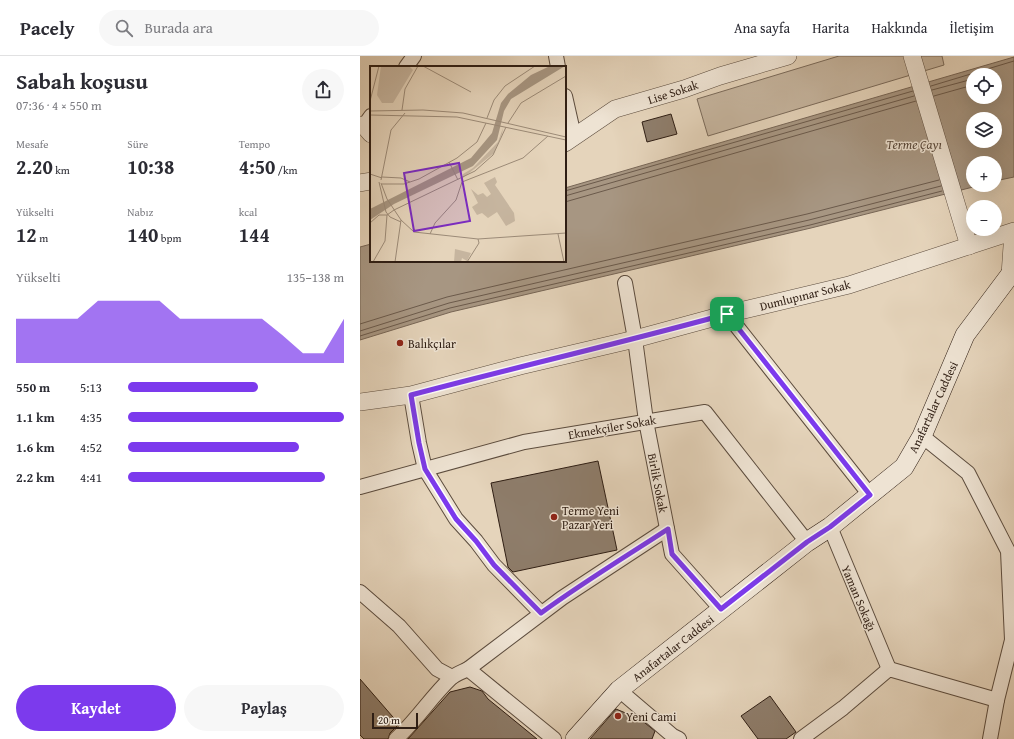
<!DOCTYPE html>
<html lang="tr">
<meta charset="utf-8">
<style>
body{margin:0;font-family:"Gentium Book Plus",serif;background:#f7f7f7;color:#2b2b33;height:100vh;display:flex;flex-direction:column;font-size:15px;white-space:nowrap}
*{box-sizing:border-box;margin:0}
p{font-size:13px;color:#7c7c81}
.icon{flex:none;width:22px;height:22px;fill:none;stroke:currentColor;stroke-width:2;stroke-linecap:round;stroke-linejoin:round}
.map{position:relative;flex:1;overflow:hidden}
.drawer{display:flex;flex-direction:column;background:#fff;width:360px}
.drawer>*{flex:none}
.buttons{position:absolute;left:606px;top:12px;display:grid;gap:8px}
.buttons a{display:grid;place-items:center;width:36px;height:36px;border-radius:50%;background:#fff;box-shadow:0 4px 16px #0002;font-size:20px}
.scale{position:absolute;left:12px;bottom:10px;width:46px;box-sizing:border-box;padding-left:4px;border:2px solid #2f1e14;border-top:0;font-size:11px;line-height:14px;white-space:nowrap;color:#2f1e14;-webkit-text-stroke:3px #eee3d3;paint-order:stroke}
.pin{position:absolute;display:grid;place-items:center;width:34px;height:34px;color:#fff;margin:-17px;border-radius:8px;box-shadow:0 2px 6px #0006}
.round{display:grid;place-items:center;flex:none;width:42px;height:42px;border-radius:21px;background:#f7f7f7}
.summary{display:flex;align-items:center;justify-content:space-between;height:68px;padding:0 16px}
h1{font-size:22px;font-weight:700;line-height:30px}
.stats{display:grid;grid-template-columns:repeat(3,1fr);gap:6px;height:68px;padding:4px 16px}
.stats div{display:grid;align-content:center}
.stats b{font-size:20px;font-weight:700}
.stats small{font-size:11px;font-weight:400}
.stats p{font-size:11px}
.chart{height:112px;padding:8px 16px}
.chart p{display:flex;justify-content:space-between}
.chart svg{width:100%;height:72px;margin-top:4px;fill:#7c3aed;opacity:.7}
.cta{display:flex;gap:8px;margin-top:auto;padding:8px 16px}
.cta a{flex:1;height:46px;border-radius:24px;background:#7c3aed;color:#fff;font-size:16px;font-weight:700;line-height:46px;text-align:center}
.cta a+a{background:#f7f7f7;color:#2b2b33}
ul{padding:0 16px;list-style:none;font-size:13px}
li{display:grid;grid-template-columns:64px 48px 1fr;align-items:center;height:30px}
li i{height:10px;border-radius:5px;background:#7c3aed}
header{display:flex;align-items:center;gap:24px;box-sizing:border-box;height:56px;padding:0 20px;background:#fff;border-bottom:1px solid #e1e1e2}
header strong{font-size:19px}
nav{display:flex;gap:22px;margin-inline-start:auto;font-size:14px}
.search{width:280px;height:36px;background:#f7f7f7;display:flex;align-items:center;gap:10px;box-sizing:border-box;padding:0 14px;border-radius:22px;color:#7c7c81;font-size:15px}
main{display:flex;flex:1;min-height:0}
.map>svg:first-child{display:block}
.green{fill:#c6b59f;stroke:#7a6a5a}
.water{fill:#a79682;stroke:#776656;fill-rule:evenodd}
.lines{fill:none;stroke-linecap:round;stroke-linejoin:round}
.shore{stroke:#6b5a4b;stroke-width:1}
.building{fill:#8e7d6b;stroke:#2f1e14}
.minor-casing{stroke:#5c4c3e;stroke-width:16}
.tertiary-casing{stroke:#5c4c3e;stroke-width:18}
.secondary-casing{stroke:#2f1e14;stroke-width:20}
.minor{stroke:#eee3d3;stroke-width:14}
.tertiary{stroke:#eee3d3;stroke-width:17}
.secondary{stroke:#eee3d3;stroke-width:19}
.route-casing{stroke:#fff;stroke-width:8}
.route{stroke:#7c3aed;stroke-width:5}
.poi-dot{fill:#8f2418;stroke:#eee3d3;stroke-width:1.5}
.labels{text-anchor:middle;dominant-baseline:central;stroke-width:3;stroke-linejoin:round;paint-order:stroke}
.street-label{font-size:12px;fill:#2f1e14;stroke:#eee3d3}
.poi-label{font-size:12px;fill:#2f1e14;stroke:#eee3d3;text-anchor:start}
.water-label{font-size:13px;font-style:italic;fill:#59483a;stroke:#eee3d3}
.inset-road{fill:none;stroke:#9c8b78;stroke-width:1}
.view{fill:#7b2cbf;fill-opacity:0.15;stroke:#7b2cbf;stroke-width:2}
.inset-edge{fill:none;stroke:#2f1e14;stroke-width:2}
</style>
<header>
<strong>Pacely</strong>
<div class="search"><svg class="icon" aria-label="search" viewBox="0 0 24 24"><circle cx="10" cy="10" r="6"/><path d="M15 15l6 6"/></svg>Burada ara</div>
<nav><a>Ana sayfa</a><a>Harita</a><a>Hakkında</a><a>İletişim</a></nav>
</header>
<main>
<section class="drawer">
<div class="summary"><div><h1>Sabah koşusu</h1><p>07:36 · 4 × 550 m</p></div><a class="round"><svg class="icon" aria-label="share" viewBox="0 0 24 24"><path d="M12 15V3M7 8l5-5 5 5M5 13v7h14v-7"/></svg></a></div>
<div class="stats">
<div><p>Mesafe</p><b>2.20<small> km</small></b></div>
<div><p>Süre</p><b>10:38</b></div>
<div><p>Tempo</p><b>4:50<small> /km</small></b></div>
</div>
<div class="stats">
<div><p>Yükselti</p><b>12<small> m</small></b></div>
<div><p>Nabız</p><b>140<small> bpm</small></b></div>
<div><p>kcal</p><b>144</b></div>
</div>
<div class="chart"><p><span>Yükselti</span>135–138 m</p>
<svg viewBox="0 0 160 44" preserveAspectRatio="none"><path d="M0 44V17L10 17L20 17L30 17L40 6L50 6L60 6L70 6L80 17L90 17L100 17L110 17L120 17L130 27L140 38L150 38L160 17V44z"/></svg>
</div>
<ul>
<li><b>550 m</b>5:13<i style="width:60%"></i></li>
<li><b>1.1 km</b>4:35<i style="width:100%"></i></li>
<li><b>1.6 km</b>4:52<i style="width:79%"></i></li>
<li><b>2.2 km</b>4:41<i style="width:91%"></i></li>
</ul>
<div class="cta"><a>Kaydet</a><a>Paylaş</a></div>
</section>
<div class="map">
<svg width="654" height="683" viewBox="0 0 654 683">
<rect width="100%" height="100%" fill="#e5d4bb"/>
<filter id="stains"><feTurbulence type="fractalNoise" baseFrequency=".005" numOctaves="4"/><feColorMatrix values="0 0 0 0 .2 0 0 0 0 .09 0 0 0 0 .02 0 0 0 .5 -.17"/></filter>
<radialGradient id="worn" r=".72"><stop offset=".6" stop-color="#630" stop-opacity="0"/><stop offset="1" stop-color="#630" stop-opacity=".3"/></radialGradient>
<path class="green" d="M 479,0 L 582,0 L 584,9 L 348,80 L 337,43 Z"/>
<path class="water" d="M 654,1 L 654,121 L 635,125 L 635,107 L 613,107 L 613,129 L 621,129 L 451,172 L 91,256 L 0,284 L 0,191 L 11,188 L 11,205 L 205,205 L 205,132 ZM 613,19 L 635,19 L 635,41 L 613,41 ZM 613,63 L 635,63 L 635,85 L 613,85 Z"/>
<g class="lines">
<g class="shore">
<path d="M 571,30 L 654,5"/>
<path d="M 572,34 L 613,23"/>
<path d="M 574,40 L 613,29"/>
<path d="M 205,135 L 553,35"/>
<path d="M 205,140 L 554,40"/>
<path d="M 205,146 L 556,45"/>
<path d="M 0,268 L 87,241 L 447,158 L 579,124"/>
<path d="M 0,275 L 89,247 L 449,164 L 581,130"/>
<path d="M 0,280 L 90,252 L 450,169 L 582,135"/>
</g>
</g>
<g class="building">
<path d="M 311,58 L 317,78 L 287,86 L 282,66 Z"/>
<path d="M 238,405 L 257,494 L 153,516 L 148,511 L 131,427 Z"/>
<path d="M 0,623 L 39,668 L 30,677 L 28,683 L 4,683 L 0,679 Z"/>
<path d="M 110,631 L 122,635 L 128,643 L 177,683 L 48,683 L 90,636 Z"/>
<path d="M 410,640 L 436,676 L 426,683 L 398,683 L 381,660 Z"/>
<path d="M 256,653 L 280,663 L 295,675 L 292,683 L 230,683 Z"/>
</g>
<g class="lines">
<g class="minor-casing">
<g id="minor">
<path d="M 196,0 L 198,11"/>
<path d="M 46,11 L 54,0"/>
<path d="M 205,40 L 214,80"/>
<path d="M 4,70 L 11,60"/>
<path d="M 265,227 L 275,283 L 286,365 L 312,498 L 361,553"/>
<path d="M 367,258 L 510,439"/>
<path d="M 51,339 L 59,387 L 65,413 L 96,463 L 116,485 L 134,509 L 181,557"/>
<path d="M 562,380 L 608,417 L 648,495 L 652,584 L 637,644 L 630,683"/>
<path d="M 0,431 L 164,386 L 345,356 L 447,486"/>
<path d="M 470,471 L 529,613"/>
<path d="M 0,536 L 39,570 L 77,613 L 92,621"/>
<path d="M 108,613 L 194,683"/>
<path d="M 259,634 L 313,680 L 319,683"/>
<path d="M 36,683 C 56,665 71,641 91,622 C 96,618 102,616 108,613 L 202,542 L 307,473"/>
<path d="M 441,683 L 483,652 L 529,613 L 637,644"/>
</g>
</g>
<g class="tertiary-casing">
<g id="tertiary">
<path d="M 552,0 L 609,190"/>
<path d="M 0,69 L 4,70 L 11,78"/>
<path d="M 205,87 L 255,53 L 324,33 L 360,20 L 428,0"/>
<path d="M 0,127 L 11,125"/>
<path d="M 650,219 L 653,176"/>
<path d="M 0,346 L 51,339 L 160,310 L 275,283 L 367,258 L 489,229 L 654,175"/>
</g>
</g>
<g class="secondary-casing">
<path id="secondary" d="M 215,683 L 259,634 L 447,486 L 470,471 L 544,411 L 562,380 L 605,279 L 650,219 L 654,217"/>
</g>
<use href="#minor" class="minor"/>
<use href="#tertiary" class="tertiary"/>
<use href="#secondary" class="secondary"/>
</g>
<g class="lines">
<g class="route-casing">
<path id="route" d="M 367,258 L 510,439 L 470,471 L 447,486 L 361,553 L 312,498 L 308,473 C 265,501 222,527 181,557 L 134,509 L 116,485 L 96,463 L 65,413 L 59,387 L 51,339 C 156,311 262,287 367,258 Z"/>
</g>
<use href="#route" class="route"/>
</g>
<g class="poi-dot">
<circle cx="40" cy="287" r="4"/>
<circle cx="194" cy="461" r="4"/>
<circle cx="258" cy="660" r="4"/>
</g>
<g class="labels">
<g class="street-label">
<text transform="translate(313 36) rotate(-18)">Lise Sokak</text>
<text transform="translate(445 239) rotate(-14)">Dumlupınar Sokak</text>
<text transform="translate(573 351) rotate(-65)">Anafartalar Caddesi</text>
<text transform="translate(252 371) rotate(-10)">Ekmekçiler Sokak</text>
<text transform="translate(298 427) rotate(79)">Birlik Sokak</text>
<text transform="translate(499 542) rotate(67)">Yaman Sokağı</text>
<text transform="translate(313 592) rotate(-38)">Anafartalar Caddesi</text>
</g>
<g class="poi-label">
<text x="48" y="287">Balıkçılar</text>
<text x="202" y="454">Terme Yeni<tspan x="202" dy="14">Pazar Yeri</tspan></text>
<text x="266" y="660">Yeni Cami</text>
</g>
<g class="water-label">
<text x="554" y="88">Terme Çayı</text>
</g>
</g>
<g transform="translate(10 10)">
<rect width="196" height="196" fill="#e5d4bb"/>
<path d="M 11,0 L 39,0 L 43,4 L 23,37 L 12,37 L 7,29 ZM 133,62 L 132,68 L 124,87 L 93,112 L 93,108 L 103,102 L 128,76 ZM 125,111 L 127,116 L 125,119 L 144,147 L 145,155 L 136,160 L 127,146 L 118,152 L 112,147 L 107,149 L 102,141 L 108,137 L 101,123 L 108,129 L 113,127 L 117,131 L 121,128 L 114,117 ZM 85,183 L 101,187 L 97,195 L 92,192 L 91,196 L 84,196 Z" fill="#c6b59f"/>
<path d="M 180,0 L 195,0 L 141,33 L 134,45 L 127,74 L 103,100 L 24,138 L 0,154 L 0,143 L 101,92 L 122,67 L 131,37 L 138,28 L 161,9 Z" fill="#a79682"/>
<path class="inset-road" d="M 53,0 L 101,26M 0,35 L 9,0M 32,44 L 35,23 L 48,0M 0,45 L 53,44 L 93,47 L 196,71M 0,49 L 87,51 L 196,74M 117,52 L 124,34 L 135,20 L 165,0M 138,57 L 151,37 L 196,10M 21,64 L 35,47M 79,96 L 88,114M 0,108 L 12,112M 12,111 L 31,112 L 40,116M 11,114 L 21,64M 9,116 L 16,146 L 20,151 L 31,156M 11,117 L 17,133 L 31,154 L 44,166 L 108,173 L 196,167M 12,118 L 34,118 L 49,113 L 87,92 L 107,76 L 116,57M 24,144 L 105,105 L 123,89 L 136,61M 0,157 L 9,149 L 17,149M 60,168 L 65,157 L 86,134 L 92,116 L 153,92 L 178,70M 188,168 L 194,196M 3,196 L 15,175 L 17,149 L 24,144M 25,196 L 31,154M 97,196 L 109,177 L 108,173"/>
<path class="view" d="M 89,97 L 100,155 L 44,165 L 34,107 Z"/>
<rect width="196" height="196" class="inset-edge"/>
</g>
<rect width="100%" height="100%" filter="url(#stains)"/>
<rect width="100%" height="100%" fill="url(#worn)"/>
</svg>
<div class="buttons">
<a><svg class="icon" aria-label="locate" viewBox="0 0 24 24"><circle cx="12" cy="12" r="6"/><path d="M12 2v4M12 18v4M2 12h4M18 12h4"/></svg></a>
<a><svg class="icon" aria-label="layers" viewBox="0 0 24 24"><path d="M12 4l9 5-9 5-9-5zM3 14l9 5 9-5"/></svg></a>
<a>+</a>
<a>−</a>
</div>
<div class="scale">20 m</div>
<div class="pin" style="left:367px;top:258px;background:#1e9e55"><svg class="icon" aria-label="arrive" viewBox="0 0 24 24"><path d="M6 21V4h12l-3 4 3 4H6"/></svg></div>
</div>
</main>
